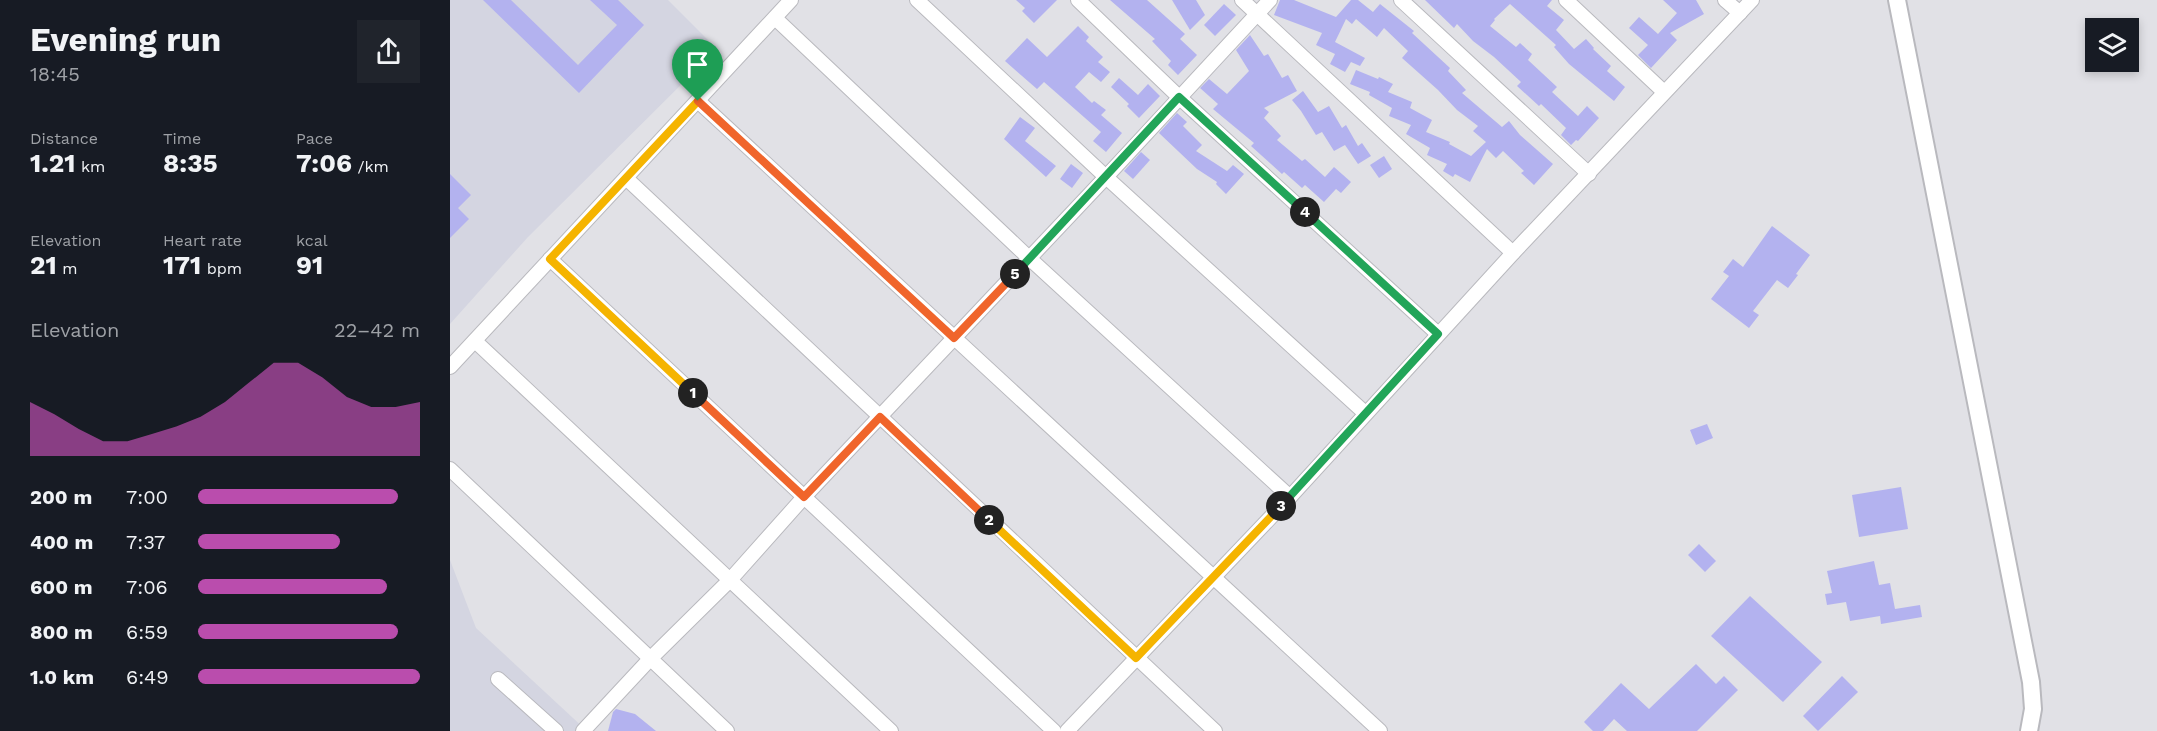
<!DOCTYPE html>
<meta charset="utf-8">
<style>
body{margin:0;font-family:"Work Sans",sans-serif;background:#20242c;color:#f1f3f6;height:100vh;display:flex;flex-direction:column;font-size:22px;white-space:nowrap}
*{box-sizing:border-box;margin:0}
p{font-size:20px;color:#9ea1a6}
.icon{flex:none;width:33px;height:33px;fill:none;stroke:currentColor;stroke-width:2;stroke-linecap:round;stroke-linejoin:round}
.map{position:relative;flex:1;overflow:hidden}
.sheet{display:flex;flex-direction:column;background:#171b24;width:450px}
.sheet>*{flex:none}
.controls{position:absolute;left:1635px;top:18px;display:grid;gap:12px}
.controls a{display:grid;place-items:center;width:54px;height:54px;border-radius:0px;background:#171b24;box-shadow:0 3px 9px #0003;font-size:30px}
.pin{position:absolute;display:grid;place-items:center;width:51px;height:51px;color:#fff;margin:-62px -26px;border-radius:50% 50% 50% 0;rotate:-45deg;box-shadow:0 0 6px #0007}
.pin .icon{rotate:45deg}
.km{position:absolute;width:30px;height:30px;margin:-15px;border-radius:50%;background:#222;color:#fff;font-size:16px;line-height:30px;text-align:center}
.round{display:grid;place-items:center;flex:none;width:63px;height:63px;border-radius:0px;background:#20242c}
.summary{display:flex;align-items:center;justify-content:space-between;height:102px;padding:0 30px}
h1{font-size:33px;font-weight:700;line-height:45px}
.metrics{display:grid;grid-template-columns:repeat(3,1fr);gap:9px;height:102px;padding:6px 30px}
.metrics div{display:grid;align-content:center}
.metrics b{font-size:26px;font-weight:700}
.metrics small{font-size:16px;font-weight:400}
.metrics p{font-size:16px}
.chart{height:168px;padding:12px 30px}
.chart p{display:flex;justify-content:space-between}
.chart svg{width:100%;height:108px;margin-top:6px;fill:#ba4dad;opacity:.7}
ul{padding:0 30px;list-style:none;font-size:20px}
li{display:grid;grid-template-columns:96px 72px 1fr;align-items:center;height:45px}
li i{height:15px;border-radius:8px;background:#ba4dad}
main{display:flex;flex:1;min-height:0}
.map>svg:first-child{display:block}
.built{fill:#d4d5e1}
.building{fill:#b3b2ef}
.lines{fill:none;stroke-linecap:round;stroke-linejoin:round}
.minor-casing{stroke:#b9b9be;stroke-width:16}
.tertiary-casing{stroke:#b9b9be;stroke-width:20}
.minor{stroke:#fff;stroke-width:14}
.tertiary{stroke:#fff;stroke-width:16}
.split-1-casing{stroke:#fff;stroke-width:12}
.split-2-casing{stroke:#fff;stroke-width:12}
.split-3-casing{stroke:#fff;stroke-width:12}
.split-4-casing{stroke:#fff;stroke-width:12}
.split-5-casing{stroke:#fff;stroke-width:12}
.split-6-casing{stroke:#fff;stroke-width:12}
.split-1{stroke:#f5b400;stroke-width:8}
.split-2{stroke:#f0652b;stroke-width:8}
.split-3{stroke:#f5b400;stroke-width:8}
.split-4{stroke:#22a559;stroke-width:8}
.split-5{stroke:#22a559;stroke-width:8}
.split-6{stroke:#f0652b;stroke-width:8}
</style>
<main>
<section class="sheet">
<div class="summary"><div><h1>Evening run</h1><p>18:45</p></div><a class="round"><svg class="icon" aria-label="share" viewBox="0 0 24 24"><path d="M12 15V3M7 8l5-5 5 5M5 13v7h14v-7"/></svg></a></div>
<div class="metrics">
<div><p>Distance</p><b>1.21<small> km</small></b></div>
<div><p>Time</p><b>8:35</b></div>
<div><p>Pace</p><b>7:06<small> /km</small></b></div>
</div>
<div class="metrics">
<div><p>Elevation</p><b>21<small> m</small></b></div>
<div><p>Heart rate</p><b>171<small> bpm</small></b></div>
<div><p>kcal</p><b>91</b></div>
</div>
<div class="chart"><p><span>Elevation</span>22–42 m</p>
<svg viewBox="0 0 160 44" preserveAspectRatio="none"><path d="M0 44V22L10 27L20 33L30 38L40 38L50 35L60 32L70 28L80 22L90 14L100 6L110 6L120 12L130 20L140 24L150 24L160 22V44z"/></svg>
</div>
<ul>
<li><b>200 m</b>7:00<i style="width:90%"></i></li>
<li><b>400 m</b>7:37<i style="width:64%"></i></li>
<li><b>600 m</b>7:06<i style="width:85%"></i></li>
<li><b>800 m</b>6:59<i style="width:90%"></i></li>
<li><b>1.0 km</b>6:49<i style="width:100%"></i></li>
</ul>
</section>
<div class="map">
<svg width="1707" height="731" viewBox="0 0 1707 731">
<rect width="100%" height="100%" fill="#e1e1e6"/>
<g class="built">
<path d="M 0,0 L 218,0 L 267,49 L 78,237 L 0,324 Z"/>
<path d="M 0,560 L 26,628 L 137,731 L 0,731 Z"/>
</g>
<g class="building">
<path d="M 33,0 L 61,0 L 128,65 L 167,25 L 140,0 L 168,0 L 194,25 L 129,93 Z"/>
<path d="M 566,0 L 607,0 L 584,23 L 572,11 L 575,8 Z"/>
<path d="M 660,0 L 697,0 L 735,34 L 730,39 L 747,55 L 728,75 L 718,65 L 721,61 L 702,41 L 705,39 Z"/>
<path d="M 722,0 L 746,0 L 755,15 L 740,30 Z"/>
<path d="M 830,0 L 844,0 L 886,17 L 901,0 L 908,0 L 923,12 L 930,4 L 964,31 L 962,33 L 1000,68 L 998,71 L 1016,90 L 1012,93 L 1052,127 L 1059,121 L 1070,135 L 1103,164 L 1084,185 L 1071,173 L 1074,171 L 1053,151 L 1046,158 L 1037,149 L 1020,182 L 1005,174 L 1003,177 L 993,171 L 997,164 L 977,155 L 980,148 L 956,134 L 961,125 L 939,116 L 942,108 L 919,95 L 920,92 L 900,84 L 906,70 L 928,79 L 929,77 L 943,84 L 938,92 L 962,102 L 960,108 L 982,120 L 976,132 L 1000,142 L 999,144 L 1021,156 L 1036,142 L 1023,131 L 1028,126 L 1007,110 L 988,90 L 952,58 L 958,51 L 934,28 L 927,37 L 906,19 L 902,24 L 896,19 L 885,42 L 915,58 L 910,66 L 901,62 L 895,72 L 880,64 L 885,54 L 866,45 L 872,33 L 824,15 Z"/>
<path d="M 975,0 L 1102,0 L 1097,6 L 1114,20 L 1106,30 L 1124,49 L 1136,39 L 1144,48 L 1143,49 L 1161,66 L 1157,71 L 1175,87 L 1164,101 L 1119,64 L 1104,47 L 1106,45 L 1060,4 L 1044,19 L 1045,20 L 1040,26 L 1066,47 L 1070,43 L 1082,54 L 1078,60 L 1107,87 L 1102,92 L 1128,116 L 1137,106 L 1149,118 L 1128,141 L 1126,140 L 1121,145 L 1111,135 L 1116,128 L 1091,104 L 1089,106 L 1067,86 L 1071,82 L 1044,57 L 1023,41 L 1007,24 L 1004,28 Z"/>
<path d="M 1213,0 L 1246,0 L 1254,14 L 1220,33 L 1227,40 L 1201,68 L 1188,55 L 1198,45 L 1179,28 L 1189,17 L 1208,34 L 1227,13 Z"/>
<path d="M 774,4 L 786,15 L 765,36 L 754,25 Z"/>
<path d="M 628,26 L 639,37 L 636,41 L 653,57 L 648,62 L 660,72 L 651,82 L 639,72 L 625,87 L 642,103 L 644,101 L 656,110 L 651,115 L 672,133 L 656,152 L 643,141 L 651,132 L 594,82 L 587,89 L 555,61 L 577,38 L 597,57 Z"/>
<path d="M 800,35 L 814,56 L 818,54 L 832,78 L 838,75 L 847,91 L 814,108 L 819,112 L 814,118 L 831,136 L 827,140 L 852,161 L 855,159 L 875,177 L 884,167 L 901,182 L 891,193 L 886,189 L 874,202 L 855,185 L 852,188 L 834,172 L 832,174 L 821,164 L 801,146 L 804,143 L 763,109 L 768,104 L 750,88 L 759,79 L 777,94 L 799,71 L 786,50 Z"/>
<path d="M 669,78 L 688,95 L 698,84 L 710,96 L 689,118 L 677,106 L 679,104 L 661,87 Z"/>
<path d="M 853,91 L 868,112 L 879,106 L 892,128 L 896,125 L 908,146 L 912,143 L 921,156 L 908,164 L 895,145 L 884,151 L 872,132 L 866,135 L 851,111 L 842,100 Z"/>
<path d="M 727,113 L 737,122 L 733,126 L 752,145 L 746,151 L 777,171 L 783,165 L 794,174 L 776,194 L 766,184 L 767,182 L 747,169 L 709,133 Z"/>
<path d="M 570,117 L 585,128 L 575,141 L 606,166 L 596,177 L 554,139 Z"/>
<path d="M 691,152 L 700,160 L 683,179 L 674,171 Z"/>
<path d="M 934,156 L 942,169 L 929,178 L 920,165 Z"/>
<path d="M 621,164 L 633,173 L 622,188 L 610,179 Z"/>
<path d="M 0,174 L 21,195 L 8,208 L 19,219 L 0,238 Z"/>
<path d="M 1322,226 L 1360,255 L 1346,274 L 1348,275 L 1338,288 L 1327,280 L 1303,311 L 1309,315 L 1299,328 L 1261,299 L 1279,276 L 1273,272 L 1283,259 L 1293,267 Z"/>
<path d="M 1257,424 L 1263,438 L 1246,445 L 1240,430 Z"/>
<path d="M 1451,487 L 1458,529 L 1409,537 L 1402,495 Z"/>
<path d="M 1249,544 L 1266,561 L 1255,572 L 1238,555 Z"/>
<path d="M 1424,561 L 1429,585 L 1440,583 L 1445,609 L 1470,605 L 1472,617 L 1431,624 L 1430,616 L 1400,621 L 1396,602 L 1377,605 L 1375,594 L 1382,593 L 1377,571 Z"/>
<path d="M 1300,596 L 1372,662 L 1333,702 L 1261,636 Z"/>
<path d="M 1246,664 L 1266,684 L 1274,676 L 1288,690 L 1247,731 L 1177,731 L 1164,719 L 1153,731 L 1143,731 L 1134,722 L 1171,683 L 1199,709 Z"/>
<path d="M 1392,676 L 1408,692 L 1368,731 L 1353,716 Z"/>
<path d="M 166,709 L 185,714 L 206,731 L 158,731 L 163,712 Z"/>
</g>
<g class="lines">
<g class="minor-casing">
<g id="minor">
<path d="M 467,0 L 656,177 L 915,413"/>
<path d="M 628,0 L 729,97 L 988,334"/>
<path d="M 792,0 L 1063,253"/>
<path d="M 951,0 L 1139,174"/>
<path d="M 1116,0 L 1214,92"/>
<path d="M 1275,0 L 1290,13"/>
<path d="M 325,18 L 579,258 L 840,497"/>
<path d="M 248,101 L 930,731"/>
<path d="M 176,178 L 765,731"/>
<path d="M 100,259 L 604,731"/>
<path d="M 25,341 L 441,731"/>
<path d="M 0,367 L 341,0"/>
<path d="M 0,469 L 277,731"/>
<path d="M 48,679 L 106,731"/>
<path d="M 133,731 L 200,659 L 280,580 L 354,497 L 656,177 L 820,0"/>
<path d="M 617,731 L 840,497 L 1063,253 L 1302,0"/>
</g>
</g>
<g class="tertiary-casing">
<path id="tertiary" d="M 1447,0 L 1581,682 L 1583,709 L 1579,731"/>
</g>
<use href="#minor" class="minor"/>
<use href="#tertiary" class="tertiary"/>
</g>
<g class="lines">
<g class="split-1-casing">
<path id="split-1" d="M 243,393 L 100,259 L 248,101"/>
</g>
<g class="split-2-casing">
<path id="split-2" d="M 243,393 L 354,497 L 430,417 L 539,520"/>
</g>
<g class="split-3-casing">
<path id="split-3" d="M 539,520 L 686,658 L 831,506"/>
</g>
<g class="split-4-casing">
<path id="split-4" d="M 831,506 L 988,334 L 855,212"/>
</g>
<g class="split-5-casing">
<path id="split-5" d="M 565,274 L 729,97 L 855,212"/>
</g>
<g class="split-6-casing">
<path id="split-6" d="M 248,101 L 504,338 L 565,274"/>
</g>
<use href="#split-1" class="split-1"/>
<use href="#split-2" class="split-2"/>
<use href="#split-3" class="split-3"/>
<use href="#split-4" class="split-4"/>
<use href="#split-5" class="split-5"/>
<use href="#split-6" class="split-6"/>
</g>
</svg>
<div class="controls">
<a><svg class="icon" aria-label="layers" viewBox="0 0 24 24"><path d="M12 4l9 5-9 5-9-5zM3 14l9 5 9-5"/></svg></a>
</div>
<div class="pin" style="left:248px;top:101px;background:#1e9e55"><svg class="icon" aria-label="arrive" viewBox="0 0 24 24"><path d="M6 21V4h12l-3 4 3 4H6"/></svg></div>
<b class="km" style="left:243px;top:393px">1</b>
<b class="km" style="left:539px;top:520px">2</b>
<b class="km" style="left:831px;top:506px">3</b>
<b class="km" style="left:855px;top:212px">4</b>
<b class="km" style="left:565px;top:274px">5</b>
</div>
</main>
